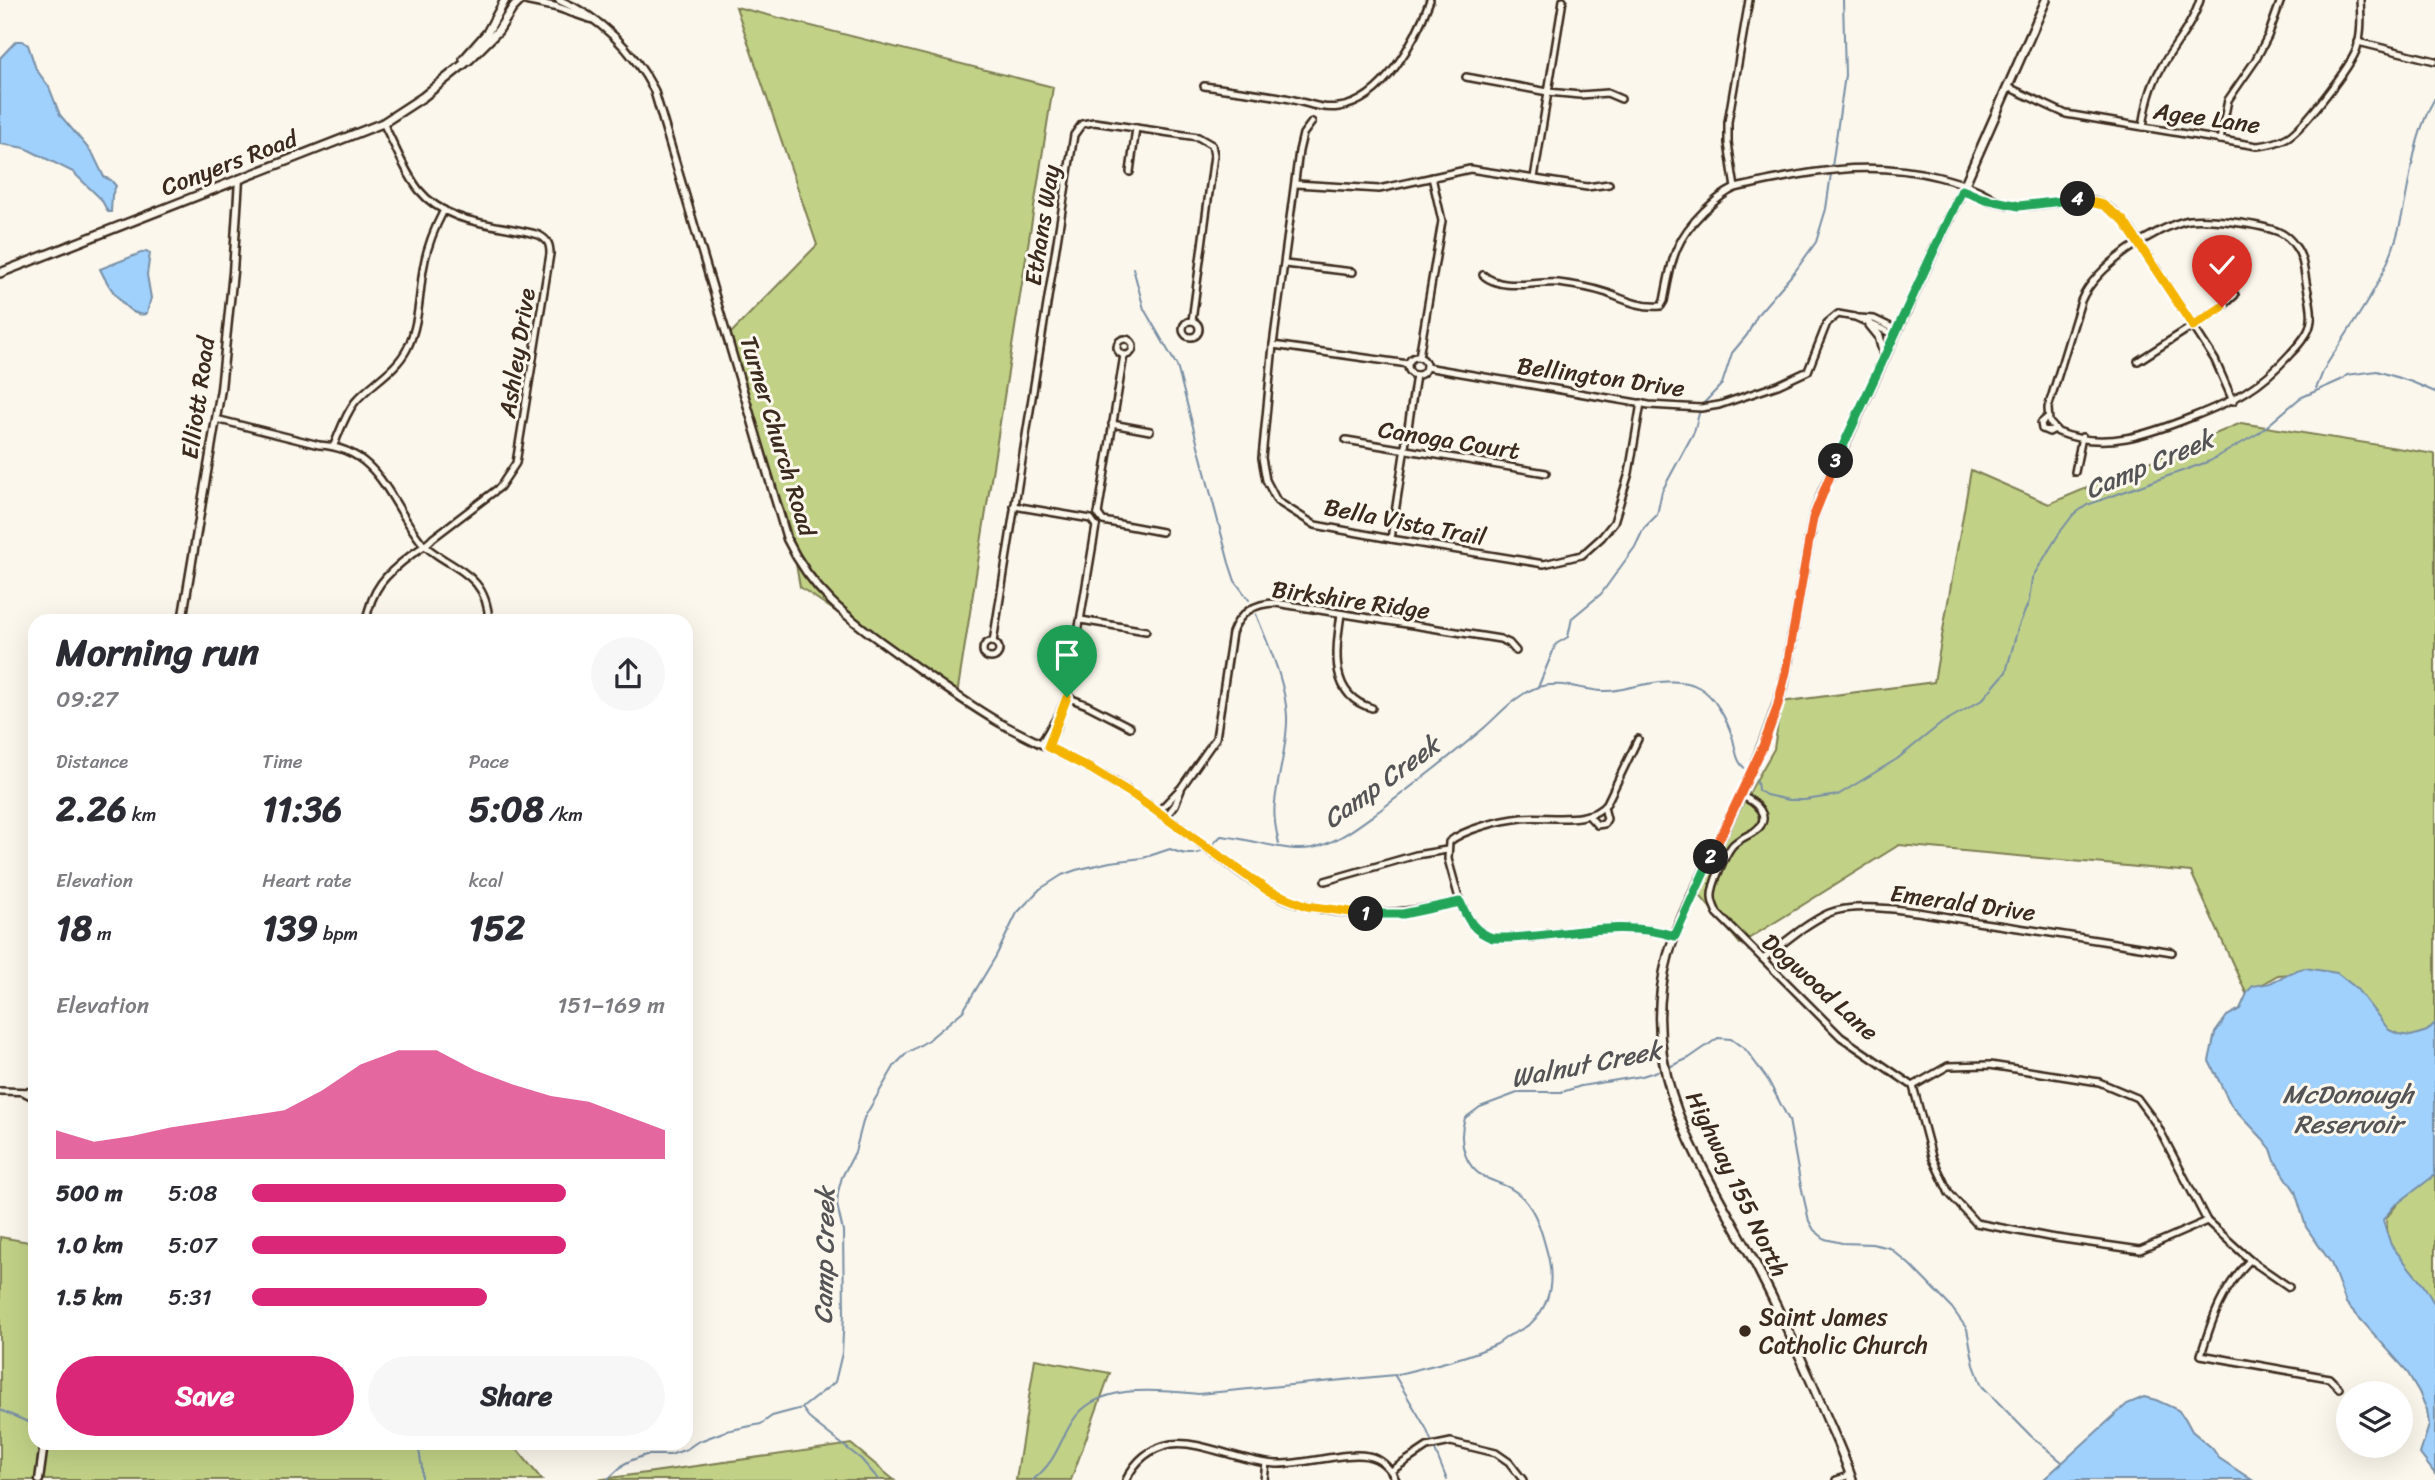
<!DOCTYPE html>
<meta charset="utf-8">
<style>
body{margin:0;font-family:Sriracha,sans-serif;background:#f7f7f7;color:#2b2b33;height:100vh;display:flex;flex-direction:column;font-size:26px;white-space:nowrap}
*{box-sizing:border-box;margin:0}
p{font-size:23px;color:#7c7c81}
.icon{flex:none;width:38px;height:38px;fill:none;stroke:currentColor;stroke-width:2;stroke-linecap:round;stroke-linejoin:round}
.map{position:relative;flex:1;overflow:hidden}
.panel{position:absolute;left:28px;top:614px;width:665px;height:836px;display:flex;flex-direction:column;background:#fff;border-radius:21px;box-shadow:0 7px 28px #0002}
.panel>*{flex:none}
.tools{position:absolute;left:2336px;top:1381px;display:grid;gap:14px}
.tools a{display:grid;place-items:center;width:77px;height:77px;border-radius:50%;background:#fff;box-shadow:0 7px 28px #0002;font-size:35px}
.pin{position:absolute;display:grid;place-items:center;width:60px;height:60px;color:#fff;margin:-72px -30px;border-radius:50% 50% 50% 0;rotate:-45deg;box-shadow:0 0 7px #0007}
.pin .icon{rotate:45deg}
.km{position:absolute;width:35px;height:35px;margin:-18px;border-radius:50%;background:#222;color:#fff;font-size:19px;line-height:35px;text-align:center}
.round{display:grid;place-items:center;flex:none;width:74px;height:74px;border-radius:37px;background:#f7f7f7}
.headline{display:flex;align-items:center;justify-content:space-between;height:119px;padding:0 28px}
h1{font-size:38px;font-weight:800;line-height:52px}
.metrics{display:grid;grid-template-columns:repeat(3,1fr);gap:10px;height:119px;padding:7px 28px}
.metrics div{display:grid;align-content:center}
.metrics b{font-size:35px;font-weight:800}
.metrics small{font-size:19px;font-weight:400}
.metrics p{font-size:19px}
.chart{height:196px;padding:14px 28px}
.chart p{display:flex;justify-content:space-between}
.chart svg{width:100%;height:126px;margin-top:7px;fill:#db2777;opacity:.7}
.action{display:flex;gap:14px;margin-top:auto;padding:14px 28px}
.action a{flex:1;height:80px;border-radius:42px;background:#db2777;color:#fff;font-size:28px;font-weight:800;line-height:80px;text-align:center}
.action a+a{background:#f7f7f7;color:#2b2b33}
ul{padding:0 28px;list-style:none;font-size:23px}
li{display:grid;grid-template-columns:112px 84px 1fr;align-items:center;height:52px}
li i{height:18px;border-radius:9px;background:#db2777}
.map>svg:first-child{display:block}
.green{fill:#c1d287;stroke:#7e7e52;stroke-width:2}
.water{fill:#a0d1fd;stroke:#788ea4;stroke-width:2}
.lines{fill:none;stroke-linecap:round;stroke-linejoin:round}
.stream{stroke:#788ea4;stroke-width:2}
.minor-casing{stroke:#3b2a1e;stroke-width:10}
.tertiary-casing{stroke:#3b2a1e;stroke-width:11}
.secondary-casing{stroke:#3b2a1e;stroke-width:12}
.minor{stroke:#fbf7ec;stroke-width:5}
.tertiary{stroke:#fbf7ec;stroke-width:6}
.secondary{stroke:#fbf7ec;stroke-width:7}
.split-1-casing{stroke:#fff;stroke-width:14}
.split-2-casing{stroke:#fff;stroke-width:14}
.split-3-casing{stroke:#fff;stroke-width:14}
.split-4-casing{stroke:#fff;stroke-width:14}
.split-5-casing{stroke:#fff;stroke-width:14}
.split-1{stroke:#f5b400;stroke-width:9}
.split-2{stroke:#22a559;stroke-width:9}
.split-3{stroke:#f0652b;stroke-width:9}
.split-4{stroke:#22a559;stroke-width:9}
.split-5{stroke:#f5b400;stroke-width:9}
.poi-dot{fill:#3b2a1e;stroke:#fbf7ec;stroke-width:2.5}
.labels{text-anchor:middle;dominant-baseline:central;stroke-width:6;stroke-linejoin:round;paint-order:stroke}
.street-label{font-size:24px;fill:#3b2a1e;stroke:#fbf7ec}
.poi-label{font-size:24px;fill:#3b2a1e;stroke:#fbf7ec;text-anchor:start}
.water-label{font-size:26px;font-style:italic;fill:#545456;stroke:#fbf7ec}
</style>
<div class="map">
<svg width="2435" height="1480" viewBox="0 0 2435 1480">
<rect width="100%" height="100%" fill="#fbf7ec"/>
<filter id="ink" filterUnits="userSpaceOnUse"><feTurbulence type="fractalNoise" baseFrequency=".0143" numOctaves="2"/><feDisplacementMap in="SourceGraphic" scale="14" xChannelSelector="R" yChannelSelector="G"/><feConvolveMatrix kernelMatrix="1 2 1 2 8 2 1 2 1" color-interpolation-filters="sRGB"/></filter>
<g filter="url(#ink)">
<g class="green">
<path d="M 736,7 L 1053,87 L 957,695 L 800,587 L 790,530 L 729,335 L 817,245 Z"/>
<path d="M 2241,423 L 2435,454 L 2435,1032 L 2411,1048 L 2316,973 L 2278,975 L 2246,993 L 2191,872 L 1899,845 L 1740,944 L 1698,893 L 1706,868 L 1774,749 L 1781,702 L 1934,682 L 1971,470 L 2049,504 Z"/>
<path d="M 2435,1171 L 2435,1318 L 2390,1258 L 2386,1218 L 2407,1192 Z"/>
<path d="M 0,1237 L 35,1243 L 35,1444 L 513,1444 L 542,1480 L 0,1480 Z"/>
<path d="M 1035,1359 L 1110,1373 L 1071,1480 L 1016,1480 Z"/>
<path d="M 851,1444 L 894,1480 L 596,1480 L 839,1446 Z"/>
</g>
<g class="water">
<path d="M 16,41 L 22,41 L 28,45 L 36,69 L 49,87 L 60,115 L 93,154 L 104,177 L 111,180 L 116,186 L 112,195 L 111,212 L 108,212 L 101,199 L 73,172 L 25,148 L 0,144 L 0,58 Z"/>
<path d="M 146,251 L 150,253 L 147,275 L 151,298 L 147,313 C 130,322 107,284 100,269 Z"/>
<path d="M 2305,968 L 2337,973 L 2356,988 L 2389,1030 L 2398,1034 L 2411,1036 L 2427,1031 L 2435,1023 L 2435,1175 L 2394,1206 L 2383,1220 L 2391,1245 L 2424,1286 L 2435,1305 L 2435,1474 L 2420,1454 L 2429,1425 L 2427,1410 L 2419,1392 L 2406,1370 L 2346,1303 L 2331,1263 L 2306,1227 L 2295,1191 L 2275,1161 L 2271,1149 L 2263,1139 L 2231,1105 L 2209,1061 L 2215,1033 L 2227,1016 L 2240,1009 L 2248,991 L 2253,986 L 2270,983 L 2297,970 Z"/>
<path d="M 2144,1397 L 2156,1400 L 2178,1410 L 2185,1418 L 2192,1431 L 2212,1448 L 2219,1458 L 2252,1480 L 2043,1480 L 2127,1404 Z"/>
</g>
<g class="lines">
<g class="stream">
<path d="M 1133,268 L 1144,309 L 1177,366 L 1229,563 L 1235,581 L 1249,600"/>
<path d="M 2316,388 C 2320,381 2322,372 2327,364 C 2351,326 2378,291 2393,248 C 2411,199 2408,144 2435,98"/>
<path d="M 1702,405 L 1722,384 L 1732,353 L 1747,335 L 1758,314 L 1796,270 L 1816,242 L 1826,209 L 1845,75 L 1843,0"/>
<path d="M 1256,614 C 1269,647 1285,680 1287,716 C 1288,744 1278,774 1275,802 C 1273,816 1276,830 1279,844"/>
<path d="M 1539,685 L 1556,644 L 1568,637 L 1572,618 L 1601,594 L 1635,547 L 1644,528 L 1657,515 L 1662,491 L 1694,432 L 1700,410"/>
<path d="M 1757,781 L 1758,790 L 1766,795 L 1789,800 L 1805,800 L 1838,795 L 1897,759 L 1942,723 L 1982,700 L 2006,672 L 2018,628 L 2029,601 L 2032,578 L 2060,532 L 2073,515 L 2087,505 L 2210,461 L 2259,433 L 2300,398 L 2341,380 L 2347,375 L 2377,371 L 2412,382 L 2435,392"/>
<path d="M 1210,847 L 1221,836 C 1251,838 1292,856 1320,846 C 1342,839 1361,824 1379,811 C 1415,784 1450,757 1484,728 C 1501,713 1515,695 1538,687 C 1565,679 1590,695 1617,690 C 1640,686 1678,674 1700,688 C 1715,697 1727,720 1732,736 C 1736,747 1735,762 1746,769"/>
<path d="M 1669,1067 L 1689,1058 L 1718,1038 L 1731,1039 L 1746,1050 L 1768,1080 L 1789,1120 L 1800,1181 L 1809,1221 L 1814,1230 L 1825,1239 L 1842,1243 L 1872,1244 L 1890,1248 L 1910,1265 L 1952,1308 L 1967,1329 L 1974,1365 L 1982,1386 L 2031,1436 L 2062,1462"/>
<path d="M 1395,1376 L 1426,1428 L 1447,1480"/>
<path d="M 802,1408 L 811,1420 L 861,1459 L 879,1480"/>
<path d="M 0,1410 L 35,1425"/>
<path d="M 418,1444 L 422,1468 L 422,1480"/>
<path d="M 607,1480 L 624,1464 L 632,1460 L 646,1455 L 670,1455 L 687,1449 L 697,1442 L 726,1431 L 761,1424 L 772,1416 L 802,1408 L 835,1382 L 842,1353 L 844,1313 L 843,1231 L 837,1205 L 838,1192 L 842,1177 L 855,1152 L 864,1118 L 895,1065 L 907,1053 L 927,1041 L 963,1011 L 996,956 L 1017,913 L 1040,889 L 1062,875 L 1076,870 L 1110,862 L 1143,858 L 1170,849 C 1181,854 1194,857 1205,850"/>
<path d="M 1033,1480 C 1057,1460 1057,1446 1072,1422 C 1096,1382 1159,1390 1198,1394 L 1395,1375 C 1429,1366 1465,1359 1497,1344 C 1502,1341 1506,1337 1510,1335 C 1520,1330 1530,1326 1537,1317 C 1552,1298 1553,1274 1547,1252 C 1542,1233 1537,1213 1523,1198 C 1514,1188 1503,1185 1491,1180 C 1465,1171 1457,1142 1465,1118 L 1480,1107 L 1520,1092 L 1562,1092 L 1581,1086 L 1642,1076 L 1664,1069"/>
</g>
<g class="minor-casing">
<g id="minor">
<path d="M 2358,42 L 2435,61"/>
<path d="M 1466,77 L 1548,92 L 1580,95 L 1607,93 L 1621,99"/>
<path d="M 1204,86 C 1231,90 1259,93 1285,98 C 1302,101 1321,110 1339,107 C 1384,101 1416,39 1430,0"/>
<path d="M 2008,87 L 2066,114 L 2257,146 C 2268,145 2278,143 2288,137 C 2303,128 2352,65 2357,48 C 2362,33 2361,16 2360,0"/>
<path d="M 1312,122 L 1303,134 L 1299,151 L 1273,345 L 1262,458 L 1266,480 L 1277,501 L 1315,525 L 1391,539 L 1544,564 L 1582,555 L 1602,537 L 1614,522 L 1629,473 L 1641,403"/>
<path d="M 2143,127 C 2146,106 2150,87 2161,68 C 2174,45 2192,26 2200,0"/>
<path d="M 2220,140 L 2228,100 L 2255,61 L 2268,36 L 2281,0"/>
<path d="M 1130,172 L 1136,128"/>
<path d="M 1534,178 L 1563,0"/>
<path d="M 1296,184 L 1379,189 L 1470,169 L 1587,187 L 1609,184"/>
<path d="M 1735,188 L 1728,143 L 1728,122 L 1749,0"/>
<path d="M 1963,190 C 1980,198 2001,205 2021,206 C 2066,207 2095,180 2131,230 L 2215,360 L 2233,401"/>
<path d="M 2189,220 C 2210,218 2260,224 2279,232 C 2286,235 2291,240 2295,246 C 2304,257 2304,273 2307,287 C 2310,302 2315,319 2307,333 C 2302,341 2296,348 2290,354 C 2260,388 2233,401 2192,417 C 2149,434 2104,451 2058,432 L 2049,422 L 2048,408 L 2081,301 C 2095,267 2155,227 2189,220 Z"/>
<path d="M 1285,264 L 1353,272"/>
<path d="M 1483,275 C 1504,292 1534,281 1558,283 C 1575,285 1592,288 1607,293 C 1625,300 1641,308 1661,306 L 1664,301 C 1672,260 1673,242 1704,211 C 1714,202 1722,194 1735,188 C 1807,172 1866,159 1939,177 C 1962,183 1980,189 1999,202"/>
<path d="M 1859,318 L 1874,319 L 1897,330"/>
<circle cx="1191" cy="329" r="8"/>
<circle cx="1125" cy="347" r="8"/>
<path d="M 1273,345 L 1408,364"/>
<circle cx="1417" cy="366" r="9"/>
<path d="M 1419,357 L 1442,221 L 1432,177"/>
<path d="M 2138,361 L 2222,307 L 2235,295"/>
<path d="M 1426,367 L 1649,405 L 1701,408 L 1719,405 L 1778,385 L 1808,371 L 1827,323 L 1838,314 L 1855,317 L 1895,335"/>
<path d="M 2048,417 L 2041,423 L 2042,429 L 2049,432 L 2055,429"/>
<path d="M 216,419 L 319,445 C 381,448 390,505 423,544 C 428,549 434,553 440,557 C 469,575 487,584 489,621"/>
<path d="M 1112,424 L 1150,431"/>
<path d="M 1346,440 L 1546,473"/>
<path d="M 334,445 C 340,431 345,415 355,402 C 371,383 395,372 407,349 C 419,325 419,296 423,270 C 426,250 434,229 444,210"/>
<path d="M 2075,472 L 2082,437"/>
<path d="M 1014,506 L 1091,519 L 1096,526"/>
<path d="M 1098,514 L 1124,355"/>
<path d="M 1098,514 L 1103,521 L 1162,532"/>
<path d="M 1391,539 L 1416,375"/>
<path d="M 1341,614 C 1336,649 1328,696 1372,708"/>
<path d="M 1081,620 L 1146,631"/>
<path d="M 366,621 C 372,588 385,575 411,555 C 419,549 426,546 433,538 L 500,487 L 516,463 L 550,254 C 550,244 548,240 539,235 C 498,223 448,226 419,190 C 404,171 395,145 383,123"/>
<path d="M 993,642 L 1074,135 L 1082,124 L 1094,122 L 1198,137 L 1212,145 L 1214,155 L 1192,321"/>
<circle cx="991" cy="650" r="8"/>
<path d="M 1067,697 L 1087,705 L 1130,727"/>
<path d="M 1041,743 L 1059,714 L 1068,692 L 1096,526"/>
<path d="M 1048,747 L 1058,725 L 1059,714"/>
<path d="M 1741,796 C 1755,801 1774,817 1755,831 C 1748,836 1738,839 1732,846 C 1725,855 1711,886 1712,897 C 1712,903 1715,908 1717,913 L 1841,1037 L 1913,1086 L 1932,1157 L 1949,1193 L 1976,1223 L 2049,1237 L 2140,1250 L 2207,1221"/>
<path d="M 1158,812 L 1181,788 L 1216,738 L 1232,633 C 1239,613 1255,603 1276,603 L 1500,639 L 1509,643 L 1516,651"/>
<path d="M 1588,815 L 1597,825 L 1604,824 L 1607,819 L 1604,807"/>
<path d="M 1165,818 L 1175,805 L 1181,790"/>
<path d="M 1325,881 L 1416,855 L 1447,850"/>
<path d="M 1460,902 L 1448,859 L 1449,842 C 1464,829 1502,820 1522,818 C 1547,815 1590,826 1607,803 L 1638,739"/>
<path d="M 1763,959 C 1784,943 1805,924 1829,913 C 1862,899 1940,916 1977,922 C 2042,931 2107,942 2172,952"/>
<path d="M 1913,1086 L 1948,1066 L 1990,1065 L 2099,1082 L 2137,1098 L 2157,1125 L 2207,1221 L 2250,1260 L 2289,1287"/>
<path d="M 0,1091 L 35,1092"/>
<path d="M 25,1093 L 35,1098"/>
<path d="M 2250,1260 C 2223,1287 2212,1319 2201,1355 L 2329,1378 L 2339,1388"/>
<path d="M 1391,1471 L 1427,1447 L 1451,1442 L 1496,1453 L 1509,1462 L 1523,1480"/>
<path d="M 1126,1480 C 1135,1461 1150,1448 1171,1444 C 1201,1440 1243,1463 1277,1464 C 1304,1465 1347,1451 1368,1456 C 1382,1459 1390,1468 1396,1480"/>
<path d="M 1264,1480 L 1266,1463"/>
<path d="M 1836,1480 L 1851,1475"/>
</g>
</g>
<g class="tertiary-casing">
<g id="tertiary">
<path d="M 559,0 C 600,17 633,50 654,90 L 787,539 C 812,591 845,616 891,649 C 927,675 962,701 1000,723 C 1041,745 1083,763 1122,787 C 1154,808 1185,832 1217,855 C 1242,874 1267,894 1298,903 C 1352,920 1406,914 1460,902 C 1468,920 1474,932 1493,938 C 1554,940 1615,917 1675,936"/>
<path d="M 527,1 L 556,7 L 591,19"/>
<path d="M 182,621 L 221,389 L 233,272 L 239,179"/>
<path d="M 39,1480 L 44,1444"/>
</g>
</g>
<g class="secondary-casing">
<g id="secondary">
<path d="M 464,59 L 487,33 L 505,0"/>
<path d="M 0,273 L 383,123 L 423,97 L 470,59 L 498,31 L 512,9 L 520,1"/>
<path d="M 1870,325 L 1879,336 L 1884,355"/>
<path d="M 1852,1480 C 1845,1458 1835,1437 1826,1416 C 1805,1366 1782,1316 1757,1267 C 1704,1167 1635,1076 1668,956 C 1679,917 1700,881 1717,845 C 1743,792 1767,740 1784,683 L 1813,518 L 1823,491 L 1965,184 L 2046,0"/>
</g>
</g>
<use href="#minor" class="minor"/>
<use href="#tertiary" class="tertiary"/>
<use href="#secondary" class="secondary"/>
</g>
</g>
<g class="lines" filter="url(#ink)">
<g class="split-1-casing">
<path id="split-1" d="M 1067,697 L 1048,747 L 1091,769 L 1134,795 L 1267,890 L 1307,906 L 1366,914"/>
</g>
<g class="split-2-casing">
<path id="split-2" d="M 1366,914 L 1403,914 L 1460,902 C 1468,920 1474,932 1493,938 C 1554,940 1614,917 1675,936 L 1711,857"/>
</g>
<g class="split-3-casing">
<path id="split-3" d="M 1711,857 L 1763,746 L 1777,708 L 1786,672 L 1813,518 L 1836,461"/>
</g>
<g class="split-4-casing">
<path id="split-4" d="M 1836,461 L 1962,190 L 1981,198 L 2019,206 L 2078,199"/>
</g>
<g class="split-5-casing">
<path id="split-5" d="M 2078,199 L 2103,205 L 2123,220 L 2193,326 L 2222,307"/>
</g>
<use href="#split-1" class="split-1"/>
<use href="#split-2" class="split-2"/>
<use href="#split-3" class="split-3"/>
<use href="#split-4" class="split-4"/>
<use href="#split-5" class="split-5"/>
</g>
<circle class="poi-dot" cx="1745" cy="1331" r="7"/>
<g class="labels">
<g class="street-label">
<text transform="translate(2207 118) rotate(8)">Agee Lane</text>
<text transform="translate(229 163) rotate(-21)">Conyers Road</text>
<text transform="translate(1042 225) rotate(-81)">Ethans Way</text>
<text transform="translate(517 353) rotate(-81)">Ashley Drive</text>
<text transform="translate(1601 377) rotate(8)">Bellington Drive</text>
<text transform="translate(198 398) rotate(-82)">Elliott Road</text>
<text transform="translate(778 436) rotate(73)">Turner Church Road</text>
<text transform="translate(1449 440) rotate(9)">Canoga Court</text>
<text transform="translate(1405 522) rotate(11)">Bella Vista Trail</text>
<text transform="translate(1351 600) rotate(8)">Birkshire Ridge</text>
<text transform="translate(1963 903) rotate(8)">Emerald Drive</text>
<text transform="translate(1820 987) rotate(42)">Dogwood Lane</text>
<text transform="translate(1737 1184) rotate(64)">Highway 155 North</text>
</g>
<g class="poi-label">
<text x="1759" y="1317">Saint James<tspan x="1759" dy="28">Catholic Church</tspan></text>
</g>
<g class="water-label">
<text transform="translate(2149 464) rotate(-23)">Camp Creek</text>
<text transform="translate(1381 782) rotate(-36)">Camp Creek</text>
<text transform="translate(1586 1064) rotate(-11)">Walnut Creek</text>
<text x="2348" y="1094">McDonough<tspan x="2348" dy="30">Reservoir</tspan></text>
<text transform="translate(824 1256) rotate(-89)">Camp Creek</text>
</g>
</g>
</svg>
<div class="tools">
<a><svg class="icon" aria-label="layers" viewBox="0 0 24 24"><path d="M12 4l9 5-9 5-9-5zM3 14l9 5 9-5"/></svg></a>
</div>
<div class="pin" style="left:1067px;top:697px;background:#1e9e55"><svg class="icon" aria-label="arrive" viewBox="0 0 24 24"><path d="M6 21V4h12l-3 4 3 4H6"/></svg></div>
<div class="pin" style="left:2222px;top:307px;background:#d93025"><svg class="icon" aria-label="check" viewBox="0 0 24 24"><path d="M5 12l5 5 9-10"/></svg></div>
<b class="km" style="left:1366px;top:914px">1</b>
<b class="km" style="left:1711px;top:857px">2</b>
<b class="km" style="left:1836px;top:461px">3</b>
<b class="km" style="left:2078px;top:199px">4</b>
<section class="panel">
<div class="headline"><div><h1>Morning run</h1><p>09:27</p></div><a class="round"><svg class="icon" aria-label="share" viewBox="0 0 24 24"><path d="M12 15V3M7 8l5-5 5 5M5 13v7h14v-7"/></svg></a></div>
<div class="metrics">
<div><p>Distance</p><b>2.26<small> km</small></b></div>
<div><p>Time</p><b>11:36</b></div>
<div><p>Pace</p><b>5:08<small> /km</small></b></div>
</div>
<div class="metrics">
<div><p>Elevation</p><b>18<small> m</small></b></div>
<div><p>Heart rate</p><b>139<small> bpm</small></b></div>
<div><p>kcal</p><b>152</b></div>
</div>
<div class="chart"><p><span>Elevation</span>151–169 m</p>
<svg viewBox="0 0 160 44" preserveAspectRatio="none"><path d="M0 44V34L10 38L20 36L30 33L40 31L50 29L60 27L70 20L80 11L90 6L100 6L110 13L120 18L130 22L140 24L150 29L160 34V44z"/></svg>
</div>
<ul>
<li><b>500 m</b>5:08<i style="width:76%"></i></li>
<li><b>1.0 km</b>5:07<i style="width:76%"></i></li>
<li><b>1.5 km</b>5:31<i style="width:57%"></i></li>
</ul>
<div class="action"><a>Save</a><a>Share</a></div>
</section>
</div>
